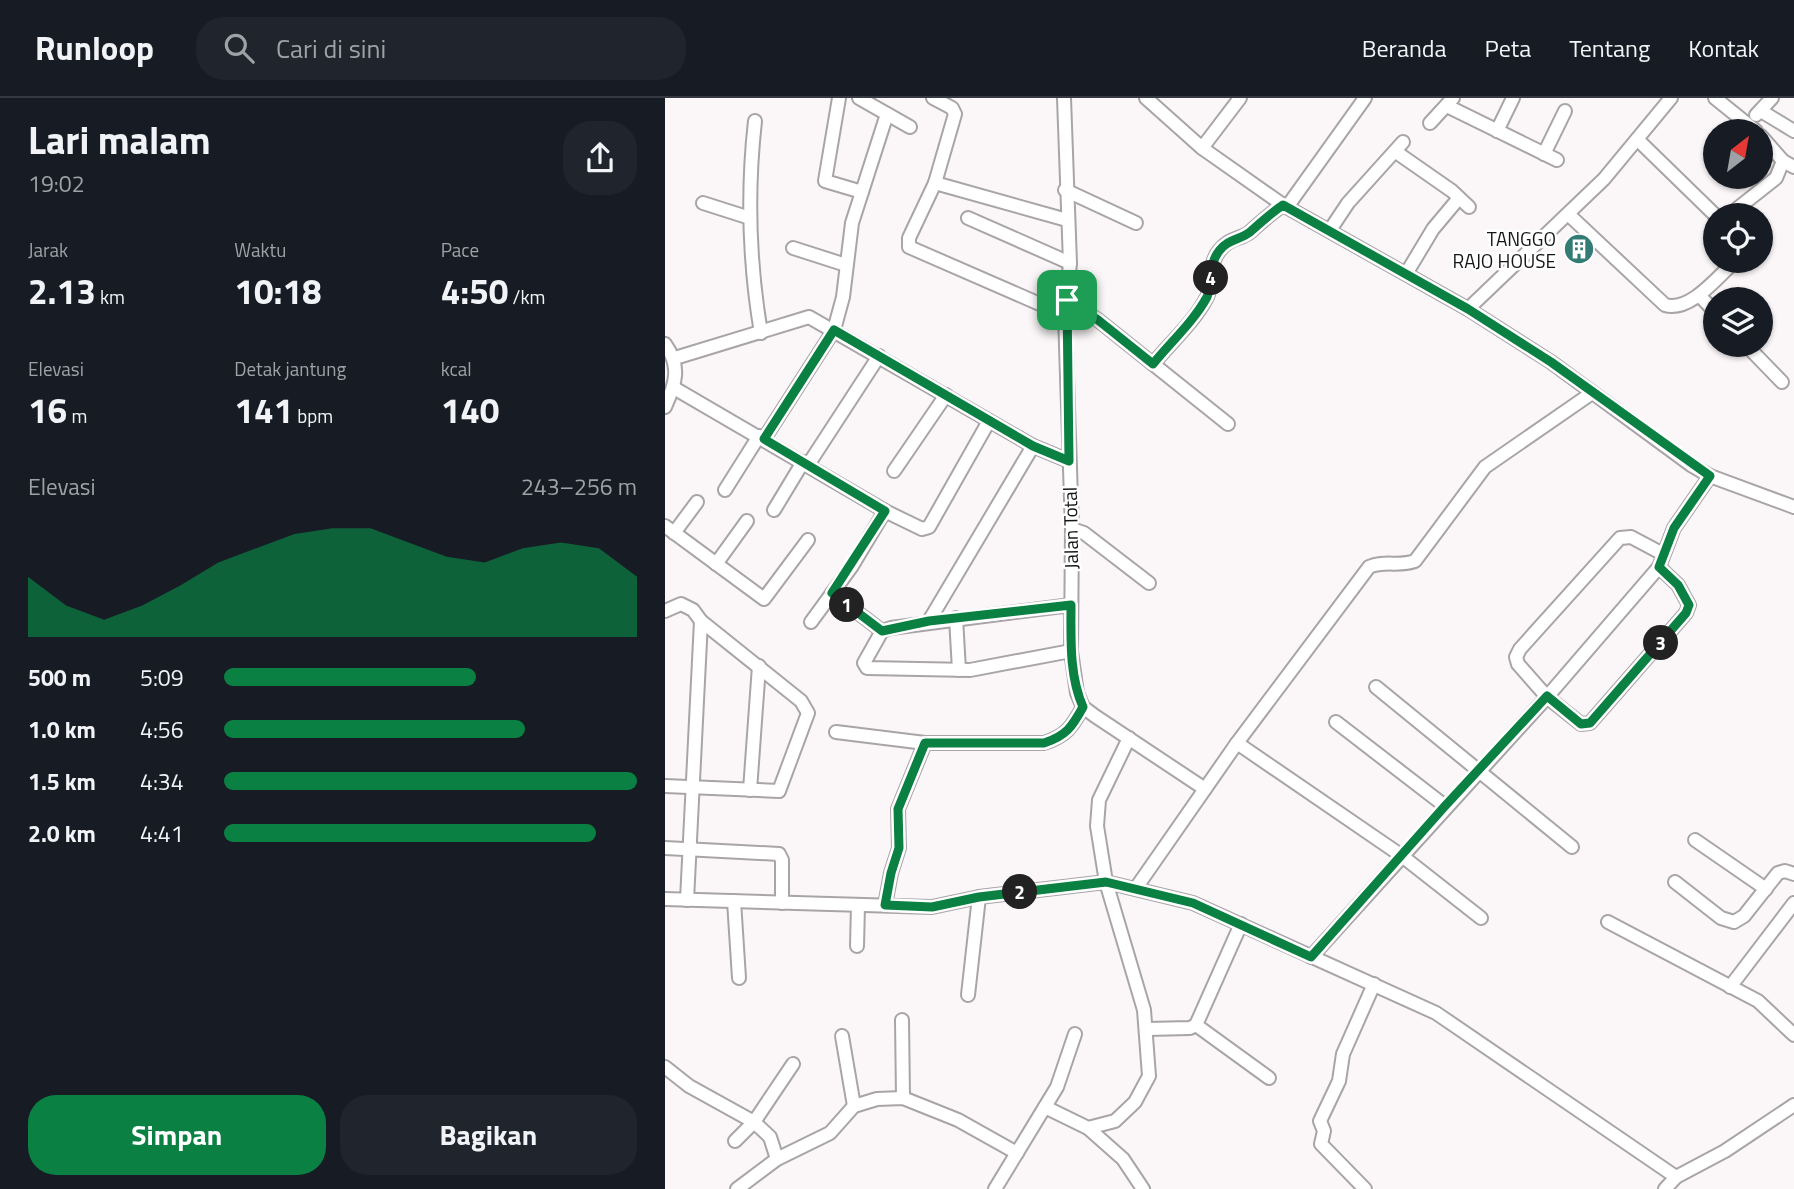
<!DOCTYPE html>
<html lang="id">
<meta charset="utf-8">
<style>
body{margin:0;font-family:"Titillium Web",sans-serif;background:#20242c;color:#f1f3f6;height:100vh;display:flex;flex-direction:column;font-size:26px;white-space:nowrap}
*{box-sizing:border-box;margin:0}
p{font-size:23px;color:#9ea1a6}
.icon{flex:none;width:38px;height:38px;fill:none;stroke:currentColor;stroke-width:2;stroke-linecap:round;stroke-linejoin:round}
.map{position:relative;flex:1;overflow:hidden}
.side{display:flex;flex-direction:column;background:#171b24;width:665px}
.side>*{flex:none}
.needle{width:46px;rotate:31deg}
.controls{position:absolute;left:1038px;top:21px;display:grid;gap:14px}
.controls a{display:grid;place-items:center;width:70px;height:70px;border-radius:50%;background:#171b24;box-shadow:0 2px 5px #0004;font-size:35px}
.pin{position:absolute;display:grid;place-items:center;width:60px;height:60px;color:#fff;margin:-30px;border-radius:14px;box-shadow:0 4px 10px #0006}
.km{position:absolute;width:35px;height:35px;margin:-18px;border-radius:50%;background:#222;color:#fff;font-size:19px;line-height:35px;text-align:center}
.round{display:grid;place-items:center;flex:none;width:74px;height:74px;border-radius:28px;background:#20242c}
.overview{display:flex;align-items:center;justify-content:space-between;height:119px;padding:0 28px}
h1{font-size:38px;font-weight:700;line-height:52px}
.metrics{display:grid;grid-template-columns:repeat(3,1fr);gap:10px;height:119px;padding:7px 28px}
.metrics div{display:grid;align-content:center}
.metrics b{font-size:35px;font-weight:700}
.metrics small{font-size:19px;font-weight:400}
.metrics p{font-size:19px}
.chart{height:196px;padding:14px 28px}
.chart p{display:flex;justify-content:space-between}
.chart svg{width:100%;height:126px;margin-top:7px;fill:#0b8043;opacity:.7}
.cta{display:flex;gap:14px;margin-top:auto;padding:14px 28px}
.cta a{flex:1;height:80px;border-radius:28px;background:#0b8043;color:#fff;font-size:28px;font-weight:700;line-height:80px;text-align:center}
.cta a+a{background:#20242c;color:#f1f3f6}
ul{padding:0 28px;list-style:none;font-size:23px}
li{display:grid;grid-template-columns:112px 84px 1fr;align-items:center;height:52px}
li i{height:18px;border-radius:9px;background:#0b8043}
header{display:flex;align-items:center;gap:42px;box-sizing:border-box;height:98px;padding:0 35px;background:#171b24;border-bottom:2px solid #363941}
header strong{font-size:33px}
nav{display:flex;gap:38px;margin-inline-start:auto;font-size:24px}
.search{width:490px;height:63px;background:#20242c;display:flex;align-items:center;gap:18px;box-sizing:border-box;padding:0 24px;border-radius:28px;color:#9ea1a6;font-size:26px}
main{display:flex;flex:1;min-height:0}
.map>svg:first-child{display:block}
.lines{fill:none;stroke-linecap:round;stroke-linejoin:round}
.minor-casing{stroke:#a9a5a7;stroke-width:16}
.minor{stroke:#fff;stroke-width:12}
.route-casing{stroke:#fff;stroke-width:14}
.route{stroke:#0b8043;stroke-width:9}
.labels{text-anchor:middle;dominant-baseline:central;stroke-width:5;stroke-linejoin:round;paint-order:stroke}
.poi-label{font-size:19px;fill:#161515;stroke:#fff;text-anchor:end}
.street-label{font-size:19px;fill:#161515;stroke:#fff}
</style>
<header>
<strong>Runloop</strong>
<div class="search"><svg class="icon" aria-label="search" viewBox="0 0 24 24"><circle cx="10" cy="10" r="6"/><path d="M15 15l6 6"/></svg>Cari di sini</div>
<nav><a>Beranda</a><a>Peta</a><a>Tentang</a><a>Kontak</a></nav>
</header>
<main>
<section class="side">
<div class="overview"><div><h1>Lari malam</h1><p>19:02</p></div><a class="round"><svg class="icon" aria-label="share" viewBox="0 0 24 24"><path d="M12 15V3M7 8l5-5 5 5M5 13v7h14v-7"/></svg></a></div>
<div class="metrics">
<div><p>Jarak</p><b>2.13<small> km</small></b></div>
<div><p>Waktu</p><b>10:18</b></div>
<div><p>Pace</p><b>4:50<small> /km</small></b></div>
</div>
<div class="metrics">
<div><p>Elevasi</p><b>16<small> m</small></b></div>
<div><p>Detak jantung</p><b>141<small> bpm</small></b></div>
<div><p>kcal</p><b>140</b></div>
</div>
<div class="chart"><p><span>Elevasi</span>243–256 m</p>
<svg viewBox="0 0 160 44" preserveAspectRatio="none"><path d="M0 44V23L10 33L20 38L30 33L40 26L50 18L60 13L70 8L80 6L90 6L100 11L110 16L120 18L130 13L140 11L150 13L160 23V44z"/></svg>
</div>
<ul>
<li><b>500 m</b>5:09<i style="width:61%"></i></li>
<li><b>1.0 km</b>4:56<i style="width:73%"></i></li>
<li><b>1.5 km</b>4:34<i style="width:100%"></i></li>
<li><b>2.0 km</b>4:41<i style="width:90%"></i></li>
</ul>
<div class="cta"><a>Simpan</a><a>Bagikan</a></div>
</section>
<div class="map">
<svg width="1129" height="1091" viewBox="0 0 1129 1091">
<rect width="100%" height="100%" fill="#fbf7f9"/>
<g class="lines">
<g class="minor-casing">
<g id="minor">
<path d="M 174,0 L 160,83 L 197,94"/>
<path d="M 194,0 L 245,29"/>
<path d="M 268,0 L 287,10 L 290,16 L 270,85 L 244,140 L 244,149 L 400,217"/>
<path d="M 399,0 L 405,165 L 400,217 L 407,431 L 406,553 L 412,595 L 418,609 L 430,618 L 540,691"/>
<path d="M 481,0 L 537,50 L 618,107 L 803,211 L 886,264 L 1026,367 L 1045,378 L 1129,409"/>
<path d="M 1050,0 L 1091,33"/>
<path d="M 782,8 L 892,62"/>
<path d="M 1096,13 L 1129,33"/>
<path d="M 1091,17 L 1107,0"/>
<path d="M 90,23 C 82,94 84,164 96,235"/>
<path d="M 765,25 L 788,0"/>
<path d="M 832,33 L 848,0"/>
<path d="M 1096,38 L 1118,63 L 1129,69"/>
<path d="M 973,42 L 1050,117"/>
<path d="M 537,50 L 575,0"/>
<path d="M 731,54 L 787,93 L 804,109"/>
<path d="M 879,56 L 900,13"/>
<path d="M 270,85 L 402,122"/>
<path d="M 400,92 L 471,125"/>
<path d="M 38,105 L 85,120"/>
<path d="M 622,109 L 700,0"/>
<path d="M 1073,110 L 1111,80 L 1118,63"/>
<path d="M 903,116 L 1000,207 C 1024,214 1050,182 1066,167"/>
<path d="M 303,120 L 405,165"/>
<path d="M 665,132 L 683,105 L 738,44"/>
<path d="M 128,150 L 181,167"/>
<path d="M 741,176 L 768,131 L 794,100"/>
<path d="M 1034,197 L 1050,214"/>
<path d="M 402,202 L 433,222 L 563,326"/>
<path d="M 803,211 L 939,81 L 1006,0"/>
<path d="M 0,246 C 16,268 11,285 0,309"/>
<path d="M 1081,247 L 1117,284"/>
<path d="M 10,260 L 144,219 L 368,348 L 404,363"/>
<path d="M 488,266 C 505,245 530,223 542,199 C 549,183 543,167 554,153 C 565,139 575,142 585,134 C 596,124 606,115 618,107"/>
<path d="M 9,290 L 220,413 L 257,431 L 264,429 L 324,323"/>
<path d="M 99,341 L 169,232 L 178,199 L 187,125 L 222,16"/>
<path d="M 143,367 L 214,258"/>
<path d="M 229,373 L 281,297"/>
<path d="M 60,392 L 94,338"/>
<path d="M 109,412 L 138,364"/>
<path d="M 0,428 L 99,501 L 143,442"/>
<path d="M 407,431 L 419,435 L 484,485"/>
<path d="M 9,435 L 32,404"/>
<path d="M 51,466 L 82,423"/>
<path d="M 994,469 L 1013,487 L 1024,507 L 1021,515 L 925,625 L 916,626 L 882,599 L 853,566 L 851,559 L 855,551 L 955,440 L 966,439 L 998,456"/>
<path d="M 167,495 L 217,533"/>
<path d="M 406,507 L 226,530 L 217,533 L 199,565 L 202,570 L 305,572 L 406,553"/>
<path d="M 0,513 L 16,506 L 28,512 L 36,523 L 136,603 L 143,615 L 114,693 L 0,688"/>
<path d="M 291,520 L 294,572"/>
<path d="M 264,523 L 368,348"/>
<path d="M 146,524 L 187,468 L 220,413"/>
<path d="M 711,589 L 907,749"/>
<path d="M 671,624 L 780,708"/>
<path d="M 171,634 L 260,645 L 379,645 C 401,638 407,629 418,609"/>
<path d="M 572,645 L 737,758 L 816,820"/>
<path d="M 85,692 L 94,568"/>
<path d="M 1030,742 L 1101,791"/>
<path d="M 0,750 L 114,756 L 117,762 L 117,805"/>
<path d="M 1010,784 L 1056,820 L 1069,824 L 1079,818 L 1113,775 L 1120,773 L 1129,776"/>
<path d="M 471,790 L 572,645 L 704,469 C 719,462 734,469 750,463 L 820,369 L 927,295"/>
<path d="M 0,801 L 267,809 L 314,799 L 441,784 L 528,805 L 771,915 L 1011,1079"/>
<path d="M 22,802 L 36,523"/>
<path d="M 69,803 L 74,880"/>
<path d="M 220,807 L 226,775 L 234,750 L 233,711 L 260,645"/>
<path d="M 943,824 L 1093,903 L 1129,937"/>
<path d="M 192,848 L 193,807"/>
<path d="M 646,859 L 882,599 L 994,469 L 1009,430 L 1045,378"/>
<path d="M 1065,889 L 1129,805"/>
<path d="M 303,897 L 314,799"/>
<path d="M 237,922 L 238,1000"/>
<path d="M 531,927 L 604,980"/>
<path d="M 482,931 L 525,930 L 531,927 L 576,826"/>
<path d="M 177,938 L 189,1008"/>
<path d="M 0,969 L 24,988 L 89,1024 L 105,1039 L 112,1061"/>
<path d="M 380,1009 L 423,1030 L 450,1023 L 470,1004 L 484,978 L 479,912 L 441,784 L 432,728 L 434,702 L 464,640"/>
<path d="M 423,1030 L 458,1061 L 478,1091"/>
<path d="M 70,1043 L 89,1024 L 128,966"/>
<path d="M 72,1091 L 112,1061 L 165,1035 L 189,1008 L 212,1001 L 238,1000 L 293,1022 L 352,1055"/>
<path d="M 330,1091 L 392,989 L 410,936"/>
<path d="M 700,1091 L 656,1046 L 659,1033 L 655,1023 L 674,983 L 678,956 L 709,886"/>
<path d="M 1000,1091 L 1011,1079 L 1060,1053 L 1129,1007"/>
</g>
</g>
<use href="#minor" class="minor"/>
</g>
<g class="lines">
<g class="route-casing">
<path id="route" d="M 618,107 L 803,211 L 886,264 L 1045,378 L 1009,430 L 994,469 L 1013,487 L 1024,507 L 1021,515 L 925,625 L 916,626 L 882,598 L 780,708 L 646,859 L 528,805 L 441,784 L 314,799 L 267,809 L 220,807 L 226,775 L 234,750 L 233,711 L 260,645 L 379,645 C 401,638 407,629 418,609 C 404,577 406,541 406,507 L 264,523 L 217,533 L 167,495 L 220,413 L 99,341 L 169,232 L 368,348 L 404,363 L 402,202 L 433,222 L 488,266 C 505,245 529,223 542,199 C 549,183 543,167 554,153 C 563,141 575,142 585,134 C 596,124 606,115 618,107 Z"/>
</g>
<use href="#route" class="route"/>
</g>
<defs>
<g id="building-disc" transform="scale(1.575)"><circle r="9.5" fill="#337b75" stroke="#fff"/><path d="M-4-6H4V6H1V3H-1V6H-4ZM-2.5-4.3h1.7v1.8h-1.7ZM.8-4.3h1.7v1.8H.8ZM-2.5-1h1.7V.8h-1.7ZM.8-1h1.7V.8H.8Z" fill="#fff"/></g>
</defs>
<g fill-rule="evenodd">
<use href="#building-disc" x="914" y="151"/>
</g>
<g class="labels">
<g class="poi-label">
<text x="891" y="140">TANGGO<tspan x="891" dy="22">RAJO HOUSE</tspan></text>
</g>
<g class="street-label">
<text transform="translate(405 430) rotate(-91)">Jalan Total</text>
</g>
</g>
</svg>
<div class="controls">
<a><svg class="needle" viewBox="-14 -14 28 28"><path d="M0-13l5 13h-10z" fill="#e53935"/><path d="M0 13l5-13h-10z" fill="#9ea1a6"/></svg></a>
<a><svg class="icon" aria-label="locate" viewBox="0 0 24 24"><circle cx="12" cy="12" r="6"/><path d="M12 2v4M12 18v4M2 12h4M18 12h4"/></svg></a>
<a><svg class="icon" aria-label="layers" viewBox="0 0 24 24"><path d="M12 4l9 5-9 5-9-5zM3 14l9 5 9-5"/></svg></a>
</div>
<div class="pin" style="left:402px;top:202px;background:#1e9e55"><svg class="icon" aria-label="arrive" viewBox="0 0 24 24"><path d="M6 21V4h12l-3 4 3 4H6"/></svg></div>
<b class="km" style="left:182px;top:507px">1</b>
<b class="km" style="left:355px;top:794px">2</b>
<b class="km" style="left:996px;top:545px">3</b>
<b class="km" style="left:546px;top:180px">4</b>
</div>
</main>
